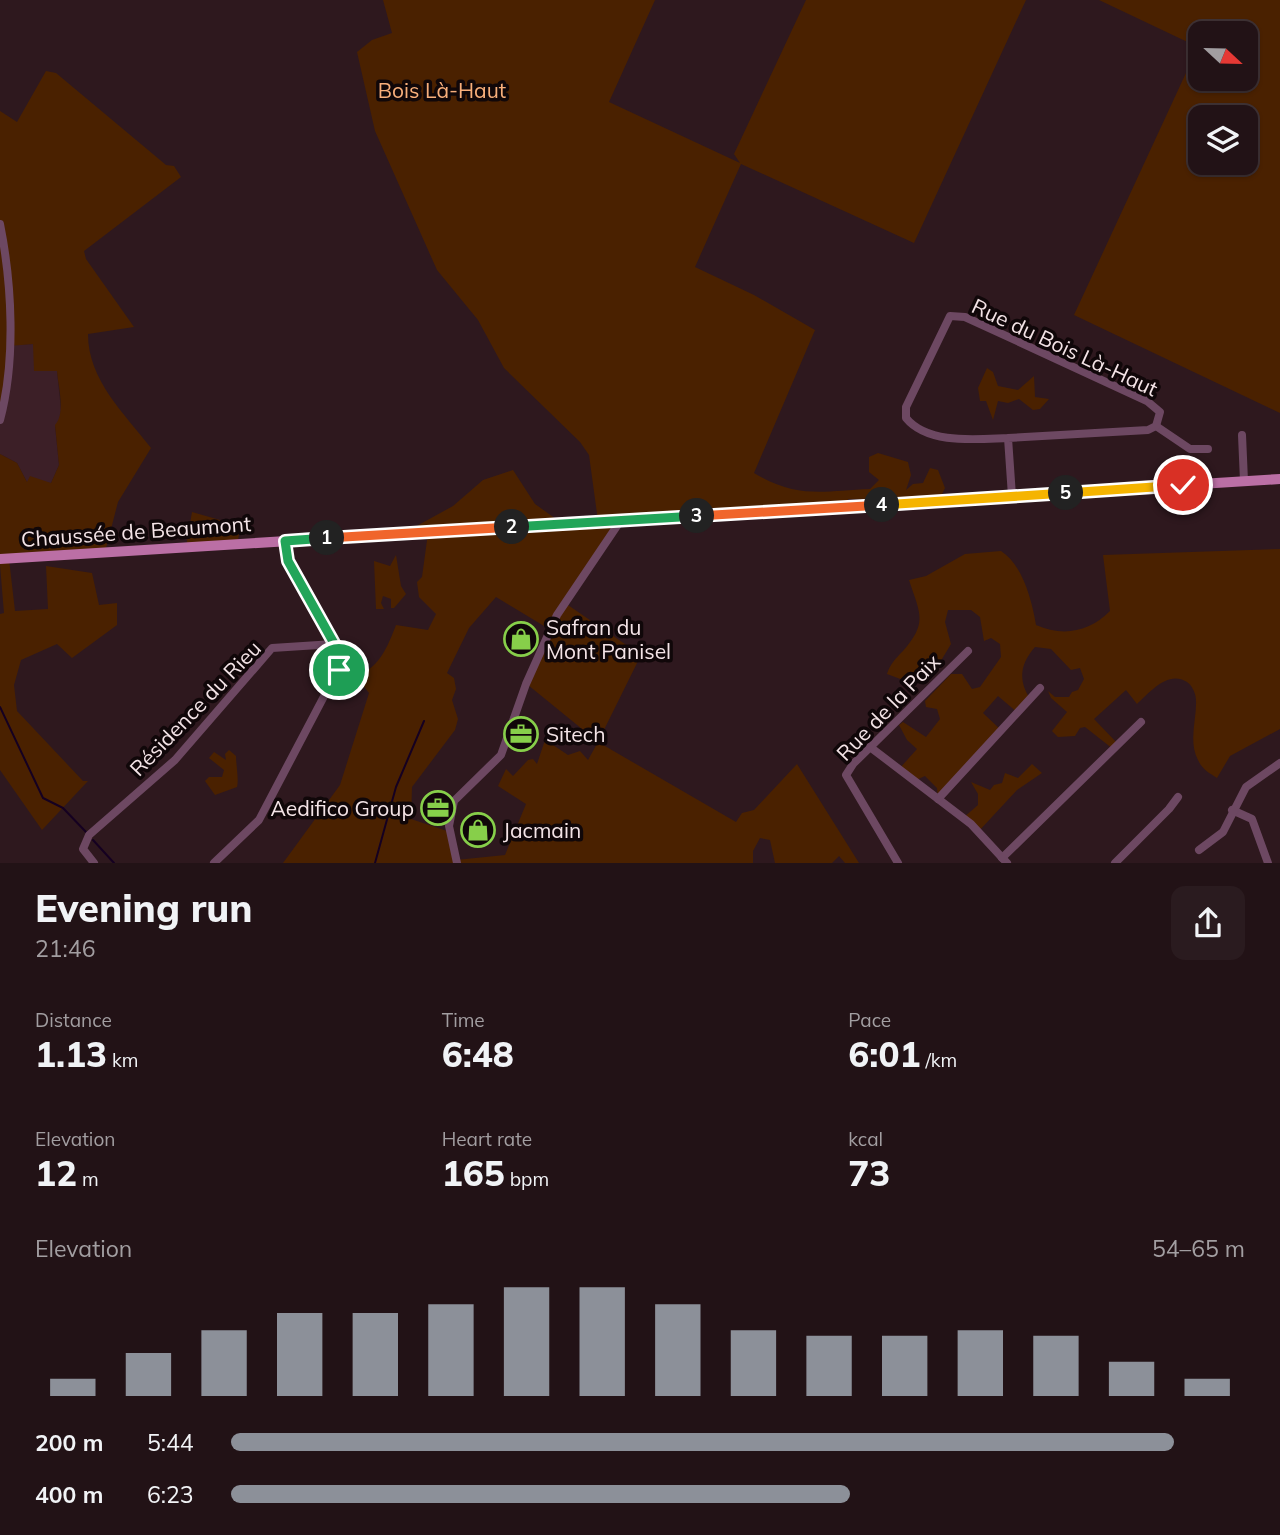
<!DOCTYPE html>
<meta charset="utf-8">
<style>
body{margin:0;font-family:Mulish,sans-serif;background:#2a1b1f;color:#f1f3f6;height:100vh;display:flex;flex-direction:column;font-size:26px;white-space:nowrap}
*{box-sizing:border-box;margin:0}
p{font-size:23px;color:#a29ea1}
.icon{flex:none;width:38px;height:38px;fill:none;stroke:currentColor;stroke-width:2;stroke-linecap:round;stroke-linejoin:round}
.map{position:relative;height:863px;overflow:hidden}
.details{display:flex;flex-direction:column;background:#221216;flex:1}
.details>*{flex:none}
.needle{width:46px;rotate:112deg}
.tools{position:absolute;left:1188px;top:21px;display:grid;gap:14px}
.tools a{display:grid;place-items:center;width:70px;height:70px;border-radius:14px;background:#221216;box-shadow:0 2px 5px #0004,0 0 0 2px #3f3235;font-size:35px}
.pin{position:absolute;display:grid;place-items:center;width:60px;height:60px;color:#fff;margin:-30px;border:4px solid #fff;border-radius:50%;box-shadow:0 2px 7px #0007}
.km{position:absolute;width:35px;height:35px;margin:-18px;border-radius:50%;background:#222;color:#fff;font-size:19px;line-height:35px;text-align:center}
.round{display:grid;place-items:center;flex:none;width:74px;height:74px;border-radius:14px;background:#2a1b1f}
.head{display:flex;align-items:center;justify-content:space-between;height:119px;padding:0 35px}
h1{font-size:38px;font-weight:800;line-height:52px}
.metrics{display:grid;grid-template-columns:repeat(3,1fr);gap:10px;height:119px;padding:7px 35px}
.metrics div{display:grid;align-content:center}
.metrics b{font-size:35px;font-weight:800}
.metrics small{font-size:19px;font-weight:400}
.metrics p{font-size:19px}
.chart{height:196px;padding:14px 35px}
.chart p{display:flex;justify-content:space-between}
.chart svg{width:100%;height:126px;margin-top:7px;stroke:#8c9099;stroke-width:6}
ul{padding:0 35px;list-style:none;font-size:23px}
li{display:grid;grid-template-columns:112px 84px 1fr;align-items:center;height:52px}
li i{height:18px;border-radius:9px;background:#8c9099}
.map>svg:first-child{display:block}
.built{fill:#3c1f27}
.green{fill:#4a2100;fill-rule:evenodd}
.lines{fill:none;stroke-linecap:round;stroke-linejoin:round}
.stream{stroke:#150021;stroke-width:2}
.minor{stroke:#6d4862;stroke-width:8}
.major{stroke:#bb6fa5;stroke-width:10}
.split-1-casing{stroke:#fff;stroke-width:14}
.split-2-casing{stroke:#fff;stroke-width:14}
.split-3-casing{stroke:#fff;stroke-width:14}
.split-4-casing{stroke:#fff;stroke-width:14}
.split-5-casing{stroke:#fff;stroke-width:14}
.split-6-casing{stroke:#fff;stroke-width:14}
.split-1{stroke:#22a559;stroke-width:9}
.split-2{stroke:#f0652b;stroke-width:9}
.split-3{stroke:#22a559;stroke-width:9}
.split-4{stroke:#f0652b;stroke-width:9}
.split-5{stroke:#f5b400;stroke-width:9}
.split-6{stroke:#f5b400;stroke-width:9}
.labels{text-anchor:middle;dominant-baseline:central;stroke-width:7;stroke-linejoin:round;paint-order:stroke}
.park-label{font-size:21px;fill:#f8af7b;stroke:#100709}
.street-label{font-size:21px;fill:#f4e4e7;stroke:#100709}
.poi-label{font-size:21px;fill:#f4e4e7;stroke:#100709;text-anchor:start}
</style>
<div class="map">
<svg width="1280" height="863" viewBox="0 0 1280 863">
<rect width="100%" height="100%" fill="#2e181e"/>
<path class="built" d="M 34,344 L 57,371 L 61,410 L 60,421 L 55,426 L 59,465 L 51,483 L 27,482 L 17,463 L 0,454 L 0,420 L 9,345 Z"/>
<g class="green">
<path d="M 383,0 L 655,0 L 609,102 L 740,163 L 734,154 L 806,0 L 1026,0 L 914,243 L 741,164 L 695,267 L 754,295 L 815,330 L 754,473 C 798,499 822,491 870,489 L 879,480 L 869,472 L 869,457 L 878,453 L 908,462 L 911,475 L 906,490 L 913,484 L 923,483 L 930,468 L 938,470 L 945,488 L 940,498 L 848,499 L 849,507 L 621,520 L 565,603 L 641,655 L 598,742 L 736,822 L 742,813 L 754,810 L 797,764 L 859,863 L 845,863 L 839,856 L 832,863 L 775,863 L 770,840 L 760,838 L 753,851 L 753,863 L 283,863 L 340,785 L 369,693 L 362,684 L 365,672 C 382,662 389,643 396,625 L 428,630 L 436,614 L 419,597 L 417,582 L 422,577 L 428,533 L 402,534 L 453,506 L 483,480 L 513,470 L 535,504 L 563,524 L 598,521 L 589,455 L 580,442 L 504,368 L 478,320 L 437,270 L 375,131 L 357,52 L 372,40 L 392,33 ZM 496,597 L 549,629 L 528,685 L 598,742 L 588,760 L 580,751 L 568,755 L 553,745 L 551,737 L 546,737 L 537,764 L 533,759 L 528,760 L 513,776 L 506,769 L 498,786 L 526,804 L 505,855 L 456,860 L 450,832 L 411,819 L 412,787 L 455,730 L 458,719 L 452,700 L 456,689 L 454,678 L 447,673 L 469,628 Z"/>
<path d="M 1099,0 L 1280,0 L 1280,413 L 1074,315 L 1198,47 ZM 1200,33 L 1246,33 L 1246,79 L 1200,79 ZM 1246,117 L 1246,163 L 1200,163 L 1200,117 Z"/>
<path d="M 46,71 L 56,73 L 166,165 L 174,166 L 181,177 L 84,251 L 86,259 L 134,327 L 88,334 C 88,380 124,413 151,448 L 118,502 L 105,552 L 9,559 L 15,611 L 48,609 L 46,566 L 92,573 L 99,605 L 117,603 L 117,625 L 72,658 L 57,644 L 21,660 L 14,685 L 17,711 L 83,781 L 88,781 L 42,830 L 0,770 L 0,614 L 4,613 L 0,565 L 0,454 L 17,463 L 27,482 L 30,476 L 51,483 L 59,465 L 55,425 C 66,413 58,386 57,371 L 34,371 L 33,344 L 9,346 L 0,412 L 0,111 L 17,122 Z"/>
<path d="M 987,368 L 993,372 L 998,386 L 1018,390 L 1034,376 L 1035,397 L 1049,399 L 1040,409 L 1033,410 L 1019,399 L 1008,403 L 998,401 L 993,420 L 986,401 L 980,401 L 978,388 Z"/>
<path d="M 192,512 L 241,526 L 237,544 L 186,547 Z"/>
<path d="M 1280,549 L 1280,729 L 1230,756 L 1217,778 C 1209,773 1202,769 1198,760 C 1188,741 1197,719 1196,700 C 1196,694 1192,685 1187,682 C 1168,670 1150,692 1137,704 L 1126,690 L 1094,719 L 1118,744 L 1113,749 L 1085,727 L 1080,728 L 1075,736 L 1058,737 L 1052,731 L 1067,712 L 1051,698 L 1048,691 L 1055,697 L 1069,697 L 1072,692 L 1078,690 L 1084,679 L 1080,668 L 1071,670 L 1051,649 L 1035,647 C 1020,664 1018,680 1030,699 L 1018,713 L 998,696 L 983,713 L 1002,731 L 938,799 L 937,788 L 925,776 L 914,781 L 899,769 L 917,749 L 907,740 L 899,725 L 903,722 L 926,737 L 940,719 L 937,709 L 926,707 L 925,701 L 951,674 L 962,674 L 972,689 L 980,687 L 1001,657 L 1000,644 L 991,638 L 984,641 L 980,617 L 971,610 L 948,610 L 945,622 L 951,644 L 939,664 L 927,665 L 903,680 L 887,674 C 890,664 896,658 903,651 C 928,622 920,614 909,580 L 926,576 L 965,554 L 1001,551 C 1023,565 1032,601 1036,625 C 1063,637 1089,632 1110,611 L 1103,555 Z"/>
<path d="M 396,555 L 401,586 L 406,594 L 394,608 L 391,608 L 391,599 L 383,596 L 381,603 L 384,609 L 376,609 L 374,561 L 390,566 Z"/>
<path d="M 229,750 L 236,756 C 236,764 239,780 237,787 L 215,795 L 205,781 L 209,777 L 222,777 L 224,770 L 209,758 L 214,752 L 226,760 L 225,754 Z"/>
<path d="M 1032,764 L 1042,773 L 1017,790 L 978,832 L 963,818 L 978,805 L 978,794 L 971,782 L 990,790 L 994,785 L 1002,783 L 1005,773 L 1018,778 Z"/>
</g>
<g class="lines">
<g class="stream">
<path d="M 0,707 L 43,798 L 63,808 L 86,832"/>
<path d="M 93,840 L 114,863"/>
<path d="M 375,863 L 396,787 L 424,721"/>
</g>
<g class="minor">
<path d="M 0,224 C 12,284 16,360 0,420"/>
<path d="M 1156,426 L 1190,449 L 1208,449"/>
<path d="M 1242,435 L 1244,481"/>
<path d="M 1008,438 L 1148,430 L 1156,426 L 1160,412 L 1147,401 L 965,317 L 950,316 L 906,407 L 906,418 C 928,445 977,439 1008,438 L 1012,496"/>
<path d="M 870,747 L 971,824 L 1007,863"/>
<path d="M 938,799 L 1040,688"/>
<path d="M 1232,810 L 1252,819 L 1268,863"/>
<path d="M 1199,850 L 1223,832 L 1246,787 L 1280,763"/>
<path d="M 1002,858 L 1141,722"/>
<path d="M 94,863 L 83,849 L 89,835 L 175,760 L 272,648 L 334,644"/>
<path d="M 214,863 L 259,820 L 341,664 L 340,654 L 288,561 L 285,541"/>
<path d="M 457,863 L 449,826 L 454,801 L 501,755 L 526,684 L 557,615 L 621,520"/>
<path d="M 898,863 L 846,775 L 853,764 L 968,651"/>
<path d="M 1115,863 L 1169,809 L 1178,797"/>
</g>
<path class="major" d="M 0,559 L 1280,479"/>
</g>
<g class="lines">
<g class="split-1-casing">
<path id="split-1" d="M 327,538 L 285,541 L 288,561 L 340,654 L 339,670"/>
</g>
<g class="split-2-casing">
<path id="split-2" d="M 327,538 L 512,527"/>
</g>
<g class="split-3-casing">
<path id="split-3" d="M 512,527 L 697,516"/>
</g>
<g class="split-4-casing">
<path id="split-4" d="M 697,516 L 882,505"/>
</g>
<g class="split-5-casing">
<path id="split-5" d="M 882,505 L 1066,493"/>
</g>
<g class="split-6-casing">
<path id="split-6" d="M 1066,493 L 1183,485"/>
</g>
<use href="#split-1" class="split-1"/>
<use href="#split-2" class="split-2"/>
<use href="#split-3" class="split-3"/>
<use href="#split-4" class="split-4"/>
<use href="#split-5" class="split-5"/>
<use href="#split-6" class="split-6"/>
</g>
<defs>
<g id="shop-ring" transform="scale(1.75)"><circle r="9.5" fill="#100709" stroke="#87cf4a" stroke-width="1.5"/><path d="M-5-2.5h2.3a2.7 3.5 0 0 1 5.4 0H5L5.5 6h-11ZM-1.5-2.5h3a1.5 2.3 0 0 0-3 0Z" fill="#87cf4a"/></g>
<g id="office-ring" transform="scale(1.75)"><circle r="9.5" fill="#100709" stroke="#87cf4a" stroke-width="1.5"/><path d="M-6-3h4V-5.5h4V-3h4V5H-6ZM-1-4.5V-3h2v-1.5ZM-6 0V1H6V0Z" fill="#87cf4a"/></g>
</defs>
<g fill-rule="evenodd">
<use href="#shop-ring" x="521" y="639"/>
<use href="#office-ring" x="521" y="734"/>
<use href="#office-ring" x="438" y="808"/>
<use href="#shop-ring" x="478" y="830"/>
</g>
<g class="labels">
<g class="park-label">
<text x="442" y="90">Bois Là-Haut</text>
</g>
<g class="street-label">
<text transform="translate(1065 347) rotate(25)">Rue du Bois Là-Haut</text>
<text transform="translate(136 531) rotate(-4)">Chaussée de Beaumont</text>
<text transform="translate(888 707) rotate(-46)">Rue de la Paix</text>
<text transform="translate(195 708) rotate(-46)">Résidence du Rieu</text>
</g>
<g class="poi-label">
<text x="546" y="627">Safran du<tspan x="546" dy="24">Mont Panisel</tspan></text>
<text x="546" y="734">Sitech</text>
<text x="414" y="808" text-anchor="end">Aedifico Group</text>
<text x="503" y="830">Jacmain</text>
</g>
</g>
</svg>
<div class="tools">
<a><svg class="needle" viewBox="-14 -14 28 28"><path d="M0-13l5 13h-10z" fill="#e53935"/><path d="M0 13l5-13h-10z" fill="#a29ea1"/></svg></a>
<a><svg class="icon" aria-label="layers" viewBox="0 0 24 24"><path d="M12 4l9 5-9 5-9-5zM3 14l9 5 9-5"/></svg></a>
</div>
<div class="pin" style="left:339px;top:670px;background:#1e9e55"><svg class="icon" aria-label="arrive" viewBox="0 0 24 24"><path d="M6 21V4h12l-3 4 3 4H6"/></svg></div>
<div class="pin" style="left:1183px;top:485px;background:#d93025"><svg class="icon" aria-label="check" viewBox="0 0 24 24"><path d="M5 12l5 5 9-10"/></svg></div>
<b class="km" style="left:327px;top:538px">1</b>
<b class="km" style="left:512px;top:527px">2</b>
<b class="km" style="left:697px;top:516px">3</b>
<b class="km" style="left:882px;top:505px">4</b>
<b class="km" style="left:1066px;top:493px">5</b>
</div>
<section class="details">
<div class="head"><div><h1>Evening run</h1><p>21:46</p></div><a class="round"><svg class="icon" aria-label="share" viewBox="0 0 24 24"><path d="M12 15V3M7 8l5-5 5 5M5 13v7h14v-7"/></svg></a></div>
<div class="metrics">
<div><p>Distance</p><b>1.13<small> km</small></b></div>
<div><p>Time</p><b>6:48</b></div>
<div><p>Pace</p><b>6:01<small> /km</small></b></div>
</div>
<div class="metrics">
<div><p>Elevation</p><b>12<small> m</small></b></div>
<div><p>Heart rate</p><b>165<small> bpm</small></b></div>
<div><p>kcal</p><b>73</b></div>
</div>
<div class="chart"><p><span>Elevation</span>54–65 m</p>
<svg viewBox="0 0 160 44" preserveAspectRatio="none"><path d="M5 44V38M15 44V29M25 44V21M35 44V15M45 44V15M55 44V12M65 44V6M75 44V6M85 44V12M95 44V21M105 44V23M115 44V23M125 44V21M135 44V23M145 44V32M155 44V38"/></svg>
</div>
<ul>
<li><b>200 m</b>5:44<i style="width:93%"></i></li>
<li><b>400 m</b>6:23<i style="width:61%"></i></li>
</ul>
</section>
